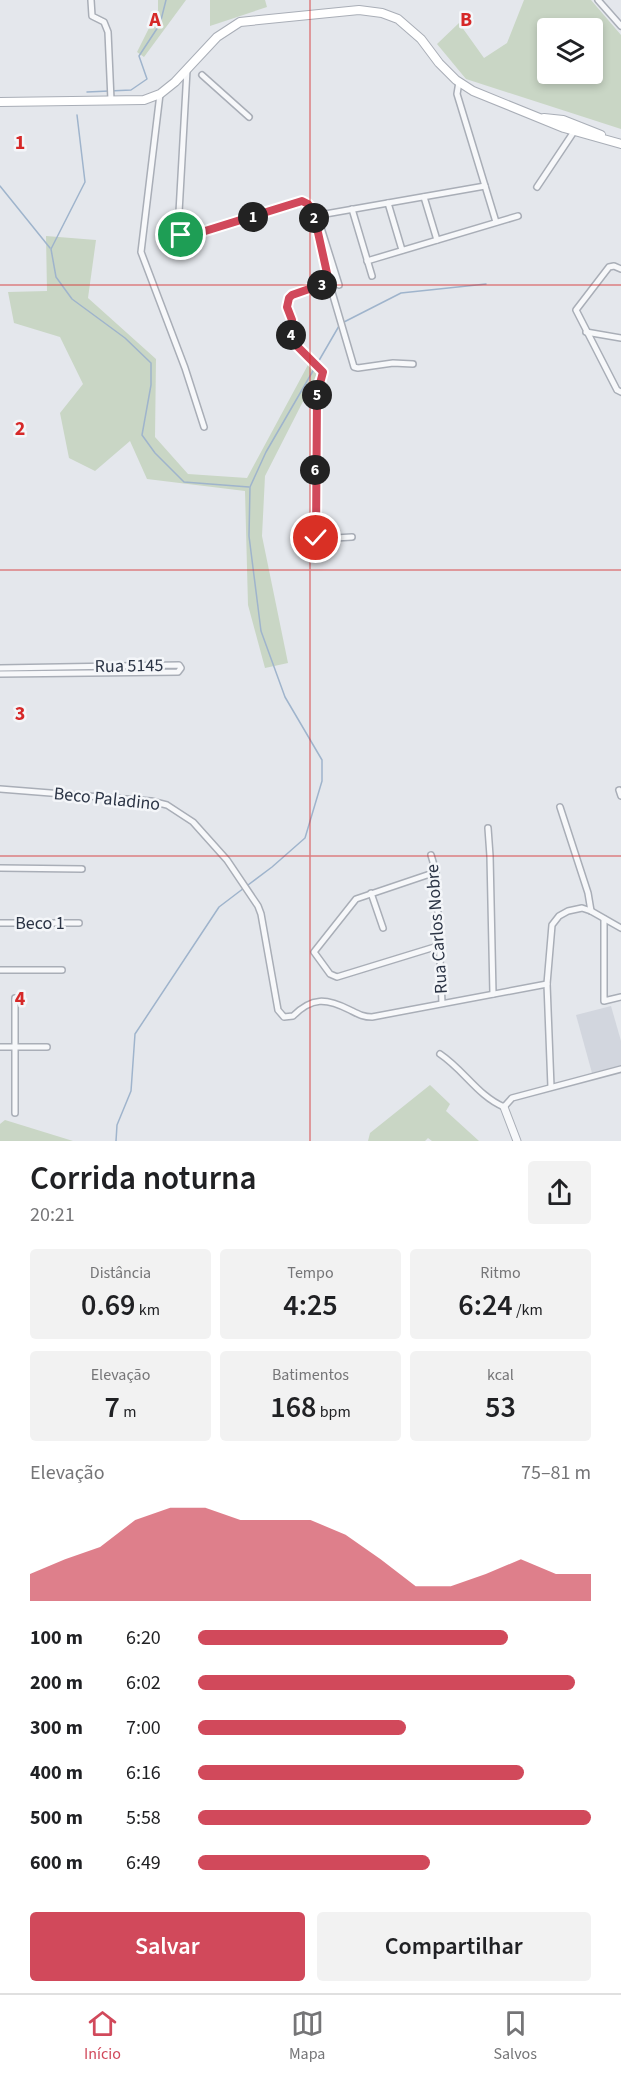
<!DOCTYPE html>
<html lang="pt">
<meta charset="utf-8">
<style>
body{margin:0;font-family:"Source Sans 3",sans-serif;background:#f2f2f2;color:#202124;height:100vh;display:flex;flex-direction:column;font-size:22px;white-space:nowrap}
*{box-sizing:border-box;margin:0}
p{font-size:20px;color:#757577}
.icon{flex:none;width:33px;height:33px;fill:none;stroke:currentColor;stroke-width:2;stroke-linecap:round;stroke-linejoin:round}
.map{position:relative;height:1141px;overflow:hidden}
.sheet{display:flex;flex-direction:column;background:#fff;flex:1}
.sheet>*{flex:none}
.fabs{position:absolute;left:537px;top:18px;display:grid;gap:12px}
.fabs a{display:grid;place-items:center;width:66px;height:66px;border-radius:6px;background:#fff;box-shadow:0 3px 9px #0003;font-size:30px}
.pin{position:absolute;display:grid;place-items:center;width:51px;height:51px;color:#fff;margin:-26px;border:3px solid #fff;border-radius:50%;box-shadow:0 2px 6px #0007}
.km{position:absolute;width:30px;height:30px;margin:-15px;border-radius:50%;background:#222;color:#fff;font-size:16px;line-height:30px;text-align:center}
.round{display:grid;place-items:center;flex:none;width:63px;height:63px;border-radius:6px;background:#f2f2f2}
.headline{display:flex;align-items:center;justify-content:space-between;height:102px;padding:0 30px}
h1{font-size:33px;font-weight:600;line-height:45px}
.stats{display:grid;grid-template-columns:repeat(3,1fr);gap:9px;height:102px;padding:6px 30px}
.stats div{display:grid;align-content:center;border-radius:6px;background:#f2f2f2;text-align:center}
.stats b{font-size:30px;font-weight:600}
.stats small{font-size:16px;font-weight:400}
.stats p{font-size:16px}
.chart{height:168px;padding:12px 30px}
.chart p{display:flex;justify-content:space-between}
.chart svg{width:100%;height:108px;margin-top:6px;fill:#d1495b;opacity:.7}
.action{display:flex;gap:12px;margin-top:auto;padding:12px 30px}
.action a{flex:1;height:69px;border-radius:6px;background:#d1495b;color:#fff;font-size:24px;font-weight:600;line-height:69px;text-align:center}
.action a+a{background:#f2f2f2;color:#202124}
ul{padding:0 30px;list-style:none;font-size:20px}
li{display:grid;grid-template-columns:96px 72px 1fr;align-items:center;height:45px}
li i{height:15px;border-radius:8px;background:#d1495b}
.tabs{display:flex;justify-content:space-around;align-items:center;height:84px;border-top:2px solid #e0e0e0;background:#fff;font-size:16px;color:#757577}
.tabs a{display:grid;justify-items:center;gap:3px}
.tabs .current{color:#d1495b}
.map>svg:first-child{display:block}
.built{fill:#d2d6de}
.green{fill:#c9d6c5;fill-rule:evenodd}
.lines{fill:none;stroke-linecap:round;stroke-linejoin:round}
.stream{stroke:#9fb4cc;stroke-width:1.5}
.minor-casing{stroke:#a9aeb7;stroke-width:8}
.tertiary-casing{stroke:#a9aeb7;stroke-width:9}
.secondary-casing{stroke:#a9aeb7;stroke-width:10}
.minor{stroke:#f7f8fa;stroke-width:5}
.tertiary{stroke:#f7f8fa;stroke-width:7}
.secondary{stroke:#fff;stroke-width:8}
.route-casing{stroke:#fff;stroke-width:12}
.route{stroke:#d1495b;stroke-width:8}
.grid{fill:none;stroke:#d62828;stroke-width:1.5;stroke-opacity:0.55}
.labels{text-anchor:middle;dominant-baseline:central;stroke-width:5;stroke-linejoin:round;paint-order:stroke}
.street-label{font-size:18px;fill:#2b3445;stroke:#f4f6f9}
.grid-label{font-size:20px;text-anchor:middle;font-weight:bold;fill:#d62828;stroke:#f4f6f9;stroke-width:5;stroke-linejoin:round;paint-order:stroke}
</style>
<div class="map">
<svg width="621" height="1141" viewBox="0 0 621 1141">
<rect width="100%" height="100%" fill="#e4e7ec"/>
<path class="built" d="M 611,1006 L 621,1041 L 621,1066 L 592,1073 L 576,1015 Z"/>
<g class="green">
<path d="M 158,0 L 186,0 L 144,57 L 137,52 L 158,10 Z"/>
<path d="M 210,0 L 265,0 L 267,7 L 210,26 Z"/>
<path d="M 524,0 L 591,0 L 621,35 L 621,129 L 466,79 L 437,44 L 459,23 L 484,58 L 507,43 ZM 548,28 L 592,28 L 592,74 L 548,74 Z"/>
<path d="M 46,236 L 96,240 L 88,298 L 156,359 L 155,437 L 188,474 L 247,478 L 309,363 L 319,370 L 265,476 L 262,536 L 288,663 L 265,668 L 248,605 L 245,491 L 147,479 L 130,441 L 95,471 L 69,458 L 60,413 L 83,384 L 60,337 L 14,323 L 8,292 L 47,291 Z"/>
<path d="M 430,1085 L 450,1104 L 446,1111 L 479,1141 L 432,1141 L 428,1138 L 425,1141 L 368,1141 L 370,1133 Z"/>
<path d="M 5,1120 L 73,1141 L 0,1141 L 0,1124 Z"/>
</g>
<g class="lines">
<g class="stream">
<path d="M 87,92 L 131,90 L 147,79 L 139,56 L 160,24 L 166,0"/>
<path d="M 77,115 L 85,182 L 51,249 L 56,277 L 72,299 L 125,338 L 151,363 L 151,385 L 142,435 L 155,453 L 184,482 L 249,487"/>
<path d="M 0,186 L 50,248"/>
<path d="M 344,322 L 401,293 L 486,284"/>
<path d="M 248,885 L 272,867 L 305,838 L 322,781 L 322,760 L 285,697 L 261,631 L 249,536 L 250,487 L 266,452 L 339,326"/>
<path d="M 116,1141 L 117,1125 L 131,1091 L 135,1034 L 219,907 L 244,888"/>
</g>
<g class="minor-casing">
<g id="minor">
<path d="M 91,0 L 92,16 L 104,22 L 108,32 L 111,100"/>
<path d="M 598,0 L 621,26"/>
<path d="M 187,70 L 178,230 L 181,235 L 189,236 L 305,202 L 313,210 L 329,282 L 354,367 L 358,368 L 393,363 L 413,364"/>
<path d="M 202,75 L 249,117"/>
<path d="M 459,82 L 457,94 L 496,222"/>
<path d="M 160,94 L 141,252 L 185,368 L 204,427"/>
<path d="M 537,187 L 575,130"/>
<path d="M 424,197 L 437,240"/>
<path d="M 388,203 L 402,250"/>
<path d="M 352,209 L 372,276"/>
<path d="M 317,215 L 339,285"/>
<path d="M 314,216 L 485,186"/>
<path d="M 367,261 L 518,216"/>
<path d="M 621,269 L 614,266 L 609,267 L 576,310 L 617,390 L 621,392"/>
<path d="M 329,282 L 292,295 L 289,298 L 287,307 L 292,320 L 293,342 L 323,372 L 317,395 L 316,536 L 318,539 L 352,537"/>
<path d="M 586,332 L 621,338"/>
<path d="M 0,668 L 179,665 L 181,668 L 178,672 L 0,674"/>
<path d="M 0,789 L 151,801 L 167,805 L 193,822 L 227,860 L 258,906 L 261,914 L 278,1010 L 284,1017 L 293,1016 C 312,997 326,998 350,1010 C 358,1014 363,1017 372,1017 L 547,984"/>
<path d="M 619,790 L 621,796"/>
<path d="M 560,807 L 588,893 L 591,911"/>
<path d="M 488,828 L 490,856 L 493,994"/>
<path d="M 431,855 L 436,872 L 442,1003"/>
<path d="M 0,868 L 82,869"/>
<path d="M 436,872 L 356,899 L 314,952 L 330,974 L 337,977 L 438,946"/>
<path d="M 371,893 L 383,928"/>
<path d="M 604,919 L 604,1001 L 621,997"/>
<path d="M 0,923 L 79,923"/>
<path d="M 0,970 L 62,970"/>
<path d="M 15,998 L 15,1113"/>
<path d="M 0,1047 L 47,1047"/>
<path d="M 440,1054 C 464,1070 478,1096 504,1107 L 512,1098 L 621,1069"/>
<path d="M 551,1087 L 547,984 L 552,925 L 559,916 L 568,911 L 582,908 L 591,911 L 621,928"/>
</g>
</g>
<g class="tertiary-casing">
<path id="tertiary" d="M 504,1107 L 517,1141"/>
</g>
<g class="secondary-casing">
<g id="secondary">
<path d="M 0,102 L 144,100 L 160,94 L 175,82 L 217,37 L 240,22 L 359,10 L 382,13 L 398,19 L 421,39 L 439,63 L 456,80 L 473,91 L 564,128 L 621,144"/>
<path d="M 544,118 L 563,120 L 601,135"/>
</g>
</g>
<use href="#minor" class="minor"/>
<use href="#tertiary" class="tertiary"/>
<use href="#secondary" class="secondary"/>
</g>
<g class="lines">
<g class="route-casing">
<path id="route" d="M 181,235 L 189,236 L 302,201 L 308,204 L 313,210 L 329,282 L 292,295 L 289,298 L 287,307 L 292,320 L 293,342 L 323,372 L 317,395 L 316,538"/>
</g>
<use href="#route" class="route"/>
</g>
<path class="grid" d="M 310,0 L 310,1141M 0,285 L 621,285M 0,570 L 621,570M 0,856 L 621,856"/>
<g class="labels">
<g class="street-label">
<text transform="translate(129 666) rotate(-1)">Rua 5145</text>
<text transform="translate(107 799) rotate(6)">Beco Paladino</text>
<text x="40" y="923">Beco 1</text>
<text transform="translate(437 929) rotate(-94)">Rua Carlos Nobre</text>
</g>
</g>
<g class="grid-label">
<text x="155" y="26">A</text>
<text x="466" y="26">B</text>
<text x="20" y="149">1</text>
<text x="20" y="435">2</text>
<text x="20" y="720">3</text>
<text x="20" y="1005">4</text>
</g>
</svg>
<div class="fabs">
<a><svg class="icon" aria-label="layers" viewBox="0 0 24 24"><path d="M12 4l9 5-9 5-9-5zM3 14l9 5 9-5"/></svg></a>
</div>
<div class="pin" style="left:181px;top:235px;background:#1e9e55"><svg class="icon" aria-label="arrive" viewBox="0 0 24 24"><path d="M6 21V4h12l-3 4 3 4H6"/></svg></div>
<div class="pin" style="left:316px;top:538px;background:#d93025"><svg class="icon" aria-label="check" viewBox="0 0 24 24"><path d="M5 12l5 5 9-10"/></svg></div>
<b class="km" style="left:253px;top:217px">1</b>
<b class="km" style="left:314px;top:218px">2</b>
<b class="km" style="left:322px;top:285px">3</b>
<b class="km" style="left:291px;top:335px">4</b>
<b class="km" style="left:317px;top:395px">5</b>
<b class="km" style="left:315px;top:470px">6</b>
</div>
<section class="sheet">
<div class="headline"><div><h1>Corrida noturna</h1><p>20:21</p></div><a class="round"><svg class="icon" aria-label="share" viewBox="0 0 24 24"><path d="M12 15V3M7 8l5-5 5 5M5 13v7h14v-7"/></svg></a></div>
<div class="stats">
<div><p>Distância</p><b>0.69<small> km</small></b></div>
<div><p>Tempo</p><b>4:25</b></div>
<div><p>Ritmo</p><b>6:24<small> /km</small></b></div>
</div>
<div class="stats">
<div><p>Elevação</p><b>7<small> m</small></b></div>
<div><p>Batimentos</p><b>168<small> bpm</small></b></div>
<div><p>kcal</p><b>53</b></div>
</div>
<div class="chart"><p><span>Elevação</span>75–81 m</p>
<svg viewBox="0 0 160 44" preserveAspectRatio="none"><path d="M0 44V33L10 27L20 22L30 11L40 6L50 6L60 11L70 11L80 11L90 17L100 27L110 38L120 38L130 33L140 27L150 33L160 33V44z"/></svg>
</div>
<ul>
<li><b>100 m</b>6:20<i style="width:79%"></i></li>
<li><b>200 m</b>6:02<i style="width:96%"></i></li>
<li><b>300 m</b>7:00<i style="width:53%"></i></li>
<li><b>400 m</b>6:16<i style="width:83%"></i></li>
<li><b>500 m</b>5:58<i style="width:100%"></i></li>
<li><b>600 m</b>6:49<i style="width:59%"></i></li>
</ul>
<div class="action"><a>Salvar</a><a>Compartilhar</a></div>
</section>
<nav class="tabs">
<a class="current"><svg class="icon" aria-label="home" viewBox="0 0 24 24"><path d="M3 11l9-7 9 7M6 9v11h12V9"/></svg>Início</a>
<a><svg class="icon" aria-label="map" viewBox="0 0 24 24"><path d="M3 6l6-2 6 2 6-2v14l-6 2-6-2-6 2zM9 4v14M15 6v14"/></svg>Mapa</a>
<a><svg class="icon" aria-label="saved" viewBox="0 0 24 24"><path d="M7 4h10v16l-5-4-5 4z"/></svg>Salvos</a>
</nav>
